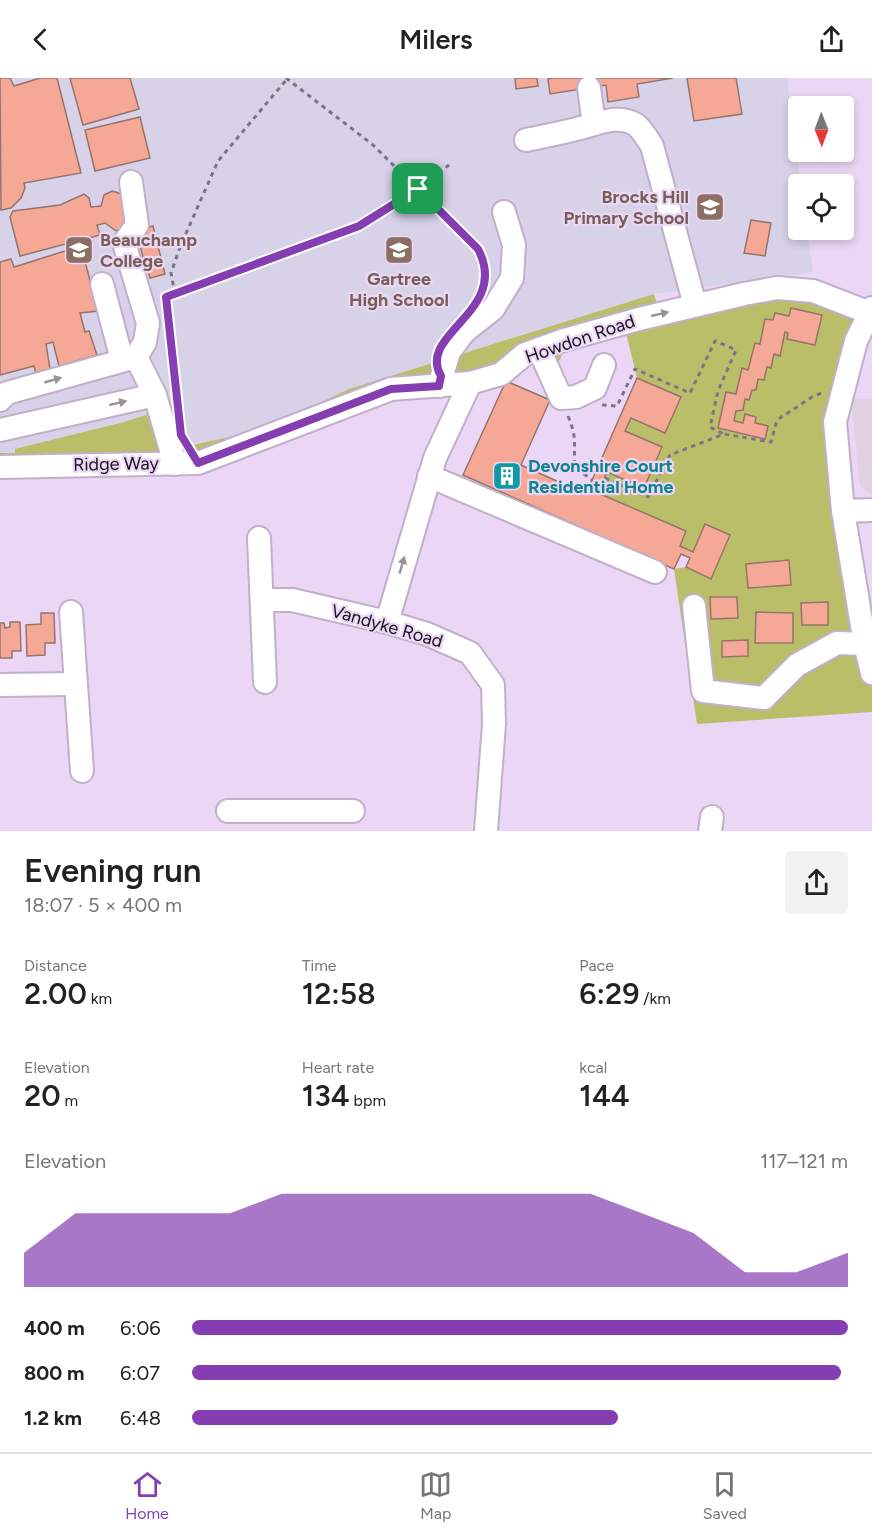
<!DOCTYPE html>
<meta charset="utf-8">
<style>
body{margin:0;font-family:Figtree,sans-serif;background:#f2f2f2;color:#222;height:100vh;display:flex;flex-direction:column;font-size:22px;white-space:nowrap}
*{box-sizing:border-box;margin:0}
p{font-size:20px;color:#767676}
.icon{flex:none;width:33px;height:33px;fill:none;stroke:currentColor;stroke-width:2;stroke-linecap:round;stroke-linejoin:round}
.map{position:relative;height:753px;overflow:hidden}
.drawer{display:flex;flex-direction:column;background:#fff;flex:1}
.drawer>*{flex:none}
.needle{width:39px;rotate:179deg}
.controls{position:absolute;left:788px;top:18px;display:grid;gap:12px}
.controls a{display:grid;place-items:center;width:66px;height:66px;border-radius:6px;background:#fff;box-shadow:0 3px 9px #0003;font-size:30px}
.pin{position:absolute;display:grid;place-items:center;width:51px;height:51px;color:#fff;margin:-26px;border-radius:12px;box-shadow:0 3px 9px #0006}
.round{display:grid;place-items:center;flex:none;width:63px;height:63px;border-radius:6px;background:#f2f2f2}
.summary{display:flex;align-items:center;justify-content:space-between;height:102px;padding:0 24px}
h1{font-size:33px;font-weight:600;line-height:45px}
.stats{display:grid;grid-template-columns:repeat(3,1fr);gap:9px;height:102px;padding:6px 24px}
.stats div{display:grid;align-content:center}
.stats b{font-size:30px;font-weight:600}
.stats small{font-size:16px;font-weight:400}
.stats p{font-size:16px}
.chart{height:168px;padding:12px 24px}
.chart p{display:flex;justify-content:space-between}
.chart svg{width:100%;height:108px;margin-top:6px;fill:#853eb1;opacity:.7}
ul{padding:0 24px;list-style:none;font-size:20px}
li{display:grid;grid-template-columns:96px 72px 1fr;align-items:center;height:45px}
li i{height:15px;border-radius:8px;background:#853eb1}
header{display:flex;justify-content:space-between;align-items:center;height:78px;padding:0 24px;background:#fff;font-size:27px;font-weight:600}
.menu{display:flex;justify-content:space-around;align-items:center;height:84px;border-top:2px solid #e0e0e0;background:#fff;font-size:16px;color:#767676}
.menu a{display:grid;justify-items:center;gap:3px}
.menu .on{color:#853eb1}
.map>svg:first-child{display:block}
.commercial{fill:#e0d0e2}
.education{fill:#d7d2e8}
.green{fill:#babe69;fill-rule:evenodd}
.building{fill:#f6a896;stroke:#96746c;stroke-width:1.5}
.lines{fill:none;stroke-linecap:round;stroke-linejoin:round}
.minor-casing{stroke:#c1afcb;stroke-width:26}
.path{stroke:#807386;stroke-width:3;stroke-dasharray:4.5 4.5;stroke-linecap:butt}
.minor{stroke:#fff;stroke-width:22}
.oneway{fill:#979498}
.route-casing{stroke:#fff;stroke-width:12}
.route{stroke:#853eb1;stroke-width:8}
.labels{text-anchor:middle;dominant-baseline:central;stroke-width:4.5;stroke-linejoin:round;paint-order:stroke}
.education-label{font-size:18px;font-weight:bold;fill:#785e54;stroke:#ebd7f5;text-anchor:end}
.street-label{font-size:18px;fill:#18111b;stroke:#ebd7f5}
.culture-label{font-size:18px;font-weight:bold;fill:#0d838f;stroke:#ebd7f5;text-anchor:start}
</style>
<header><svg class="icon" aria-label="back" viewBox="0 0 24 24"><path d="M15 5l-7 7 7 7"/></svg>Milers<svg class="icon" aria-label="share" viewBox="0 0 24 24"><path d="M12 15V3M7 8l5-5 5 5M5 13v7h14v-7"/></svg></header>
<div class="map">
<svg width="872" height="753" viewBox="0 0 872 753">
<rect width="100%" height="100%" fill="#ebd7f5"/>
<path class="commercial" d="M 851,321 L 872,321 L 872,417 L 860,408 Z"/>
<path class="education" d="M 0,0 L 787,0 L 801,106 L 798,106 L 798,152 L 807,152 L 813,194 L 654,216 L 349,311 L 286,341 L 233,358 L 180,370 L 0,375 Z"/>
<path class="green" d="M 777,210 L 870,235 L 838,381 L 872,610 L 872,634 L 697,646 L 674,491 L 686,489 L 711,501 L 730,457 L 706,446 L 693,474 L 680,468 L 685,453 L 598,415 L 607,394 L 644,410 L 662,369 L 625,353 L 631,340 L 665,355 L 681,319 L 637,300 L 626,255 L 564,272 L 558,286 L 571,324 L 566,332 L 539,271 L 501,296 L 391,311 L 198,385 L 0,389 L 0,375 L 15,375 L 15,371 L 124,344 L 175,328 L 180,370 L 233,358 L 286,341 L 349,311 L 654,216 L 660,236 ZM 789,483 L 791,507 L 748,510 L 747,486 Z"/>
<g class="building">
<path d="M 0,0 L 10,0 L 14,8 L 40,0 L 57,0 L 81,95 L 24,105 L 25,110 L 21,120 L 11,130 L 1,132 Z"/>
<path d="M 70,0 L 130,0 L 139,31 L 83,47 Z"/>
<path d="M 515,0 L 537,0 L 538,8 L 516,11 Z"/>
<path d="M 553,0 L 673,0 L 637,6 L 639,19 L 608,24 L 606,7 L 550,16 L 548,1 Z"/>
<path d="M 687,0 L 736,0 L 742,36 L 694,43 Z"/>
<path d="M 140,39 L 150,80 L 95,93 L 85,52 Z"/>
<path d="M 112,113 L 122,116 L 126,149 L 116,153 L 105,145 L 97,147 L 100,157 L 20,178 L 10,139 L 13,133 L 60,127 L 84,116 L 89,120 L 91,129 L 101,128 L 104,117 Z"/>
<path d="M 751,142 L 771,145 L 765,178 L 744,175 Z"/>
<path d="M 153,148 L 165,196 L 150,200 L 147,188 L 136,191 L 133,181 L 143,179 L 136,153 Z"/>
<path d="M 81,168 L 98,233 L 80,235 L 85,254 L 89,253 L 97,277 L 59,288 L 53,264 L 46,266 L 50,291 L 36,296 L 34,288 L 0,297 L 0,184 L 11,181 L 14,189 Z"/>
<path d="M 791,230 L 822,237 L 815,267 L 787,261 L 788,255 L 785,254 L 780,278 L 774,276 L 771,290 L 767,289 L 764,302 L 758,301 L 756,312 L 752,312 L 749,322 L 745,321 L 743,332 L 736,333 L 734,343 L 743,345 L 745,336 L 756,339 L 755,345 L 768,348 L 765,361 L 718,350 L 726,314 L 736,316 L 742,290 L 748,292 L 755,265 L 760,266 L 765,241 L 773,242 L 775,235 L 789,238 Z"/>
<path d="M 637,300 L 681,319 L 665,355 L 631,340 L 625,353 L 662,369 L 644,410 L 607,394 L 598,415 L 686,453 L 680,468 L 693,474 L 705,446 L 730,457 L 711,501 L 686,489 L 690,480 L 681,476 L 674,491 L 463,397 L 506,303 L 550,322 L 521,387 L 586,416 Z"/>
<path d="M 789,482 L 791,507 L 748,510 L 746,486 Z"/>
<path d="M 710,519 L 737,519 L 738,540 L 711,541 Z"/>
<path d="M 828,524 L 828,547 L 802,547 L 801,525 Z"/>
<path d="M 756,534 L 793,535 L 793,565 L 755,565 Z"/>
<path d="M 41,535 L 54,535 L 55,565 L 45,565 L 45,577 L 27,578 L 26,547 L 41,546 Z"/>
<path d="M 10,544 L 20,544 L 21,573 L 12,573 L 12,580 L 0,580 L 0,545 L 4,545 L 5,550 L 10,549 Z"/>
<path d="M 748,562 L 748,578 L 722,579 L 722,563 Z"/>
</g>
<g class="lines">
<g class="minor-casing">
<g id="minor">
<path d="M 589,10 L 594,46"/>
<path d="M 526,62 C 544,58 563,55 580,50 C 597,46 617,36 635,46 C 642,51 647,60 652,68 L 695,227"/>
<path d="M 131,104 L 137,147 L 124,165 L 148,245 L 145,264 L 136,279"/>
<path d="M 102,206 L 122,282"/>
<path d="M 872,230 L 856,263 L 835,344 L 843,433 L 865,566 L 872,595"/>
<path d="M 539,271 L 561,320 L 576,319 L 595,310 L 604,287"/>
<path d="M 439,308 L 449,274 L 464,254 L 493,231 L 512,200 L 514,167 L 504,134"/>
<path d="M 0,322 L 7,315 L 136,279 L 155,317 L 175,386"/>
<path d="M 0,352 L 155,317"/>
<path d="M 0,389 L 198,385 L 391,311 L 470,305 L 501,296 L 525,276 L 564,262 L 639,241 L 744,216 L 777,210 L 813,213 L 870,235"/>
<path d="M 429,398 L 655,494"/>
<path d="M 843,433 L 872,432"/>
<path d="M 259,460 L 265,604"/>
<path d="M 262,522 L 292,522 L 387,544 L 427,556 L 470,575 L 493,607 L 494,646 L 486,753"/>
<path d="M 694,528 L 703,613 L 764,620 L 797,587 L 837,565 L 865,566"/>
<path d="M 71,534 L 82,693"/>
<path d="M 387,544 L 435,380 L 470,305"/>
<path d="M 0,607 L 75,606"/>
<path d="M 228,733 L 353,733"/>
<path d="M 710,753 L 712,739"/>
</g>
</g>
<g class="path">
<path d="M 286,0 L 373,67 L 478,171 L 484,183 L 485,208"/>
<path d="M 175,216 L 171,195 L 180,169 L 218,83 L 287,1"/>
<path d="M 178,323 L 167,219 L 359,148 L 418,111 L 449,87"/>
<path d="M 602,327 L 617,328 L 635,291 L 690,315 L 715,263 L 736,272 L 718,313 L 710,349 L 724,356"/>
<path d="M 568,338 C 578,361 573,367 575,389 L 592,402"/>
<path d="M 605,400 L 648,419 L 670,377 L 724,356 L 771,364 L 777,342 L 812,319 L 824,314"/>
</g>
<use href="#minor" class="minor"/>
</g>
<defs><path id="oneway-solid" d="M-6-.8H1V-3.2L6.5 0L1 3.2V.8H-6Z" transform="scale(1.5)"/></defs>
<g class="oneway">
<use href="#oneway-solid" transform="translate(660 236) rotate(-13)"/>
<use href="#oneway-solid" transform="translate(53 302) rotate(-16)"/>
<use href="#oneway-solid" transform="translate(118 325) rotate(-13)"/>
<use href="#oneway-solid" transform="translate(402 487) rotate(-74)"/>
</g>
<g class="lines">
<g class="route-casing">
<path id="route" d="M 418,111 L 478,171 C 511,234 416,255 441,298 L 439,308 L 391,311 L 198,385 L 181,357 L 166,219 L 359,148 Z"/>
</g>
<use href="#route" class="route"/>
</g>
<defs>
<g id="school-square" transform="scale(1.5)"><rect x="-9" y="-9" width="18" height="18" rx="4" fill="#8d6e63" stroke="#ebd7f5"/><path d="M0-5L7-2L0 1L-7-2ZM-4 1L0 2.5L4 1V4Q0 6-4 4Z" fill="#fff"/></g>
<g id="building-square" transform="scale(1.5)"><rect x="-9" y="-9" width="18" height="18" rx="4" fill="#0f9aa8" stroke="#ebd7f5"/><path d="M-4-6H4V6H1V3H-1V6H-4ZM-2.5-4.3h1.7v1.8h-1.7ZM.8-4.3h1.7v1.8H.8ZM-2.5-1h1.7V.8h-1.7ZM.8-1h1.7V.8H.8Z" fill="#fff"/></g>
</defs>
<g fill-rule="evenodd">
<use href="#school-square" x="710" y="129"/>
<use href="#school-square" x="79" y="172"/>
<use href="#school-square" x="399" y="172"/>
<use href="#building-square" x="507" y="398"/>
</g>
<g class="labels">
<g class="education-label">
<text x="689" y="119">Brocks Hill<tspan x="689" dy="21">Primary School</tspan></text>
<text x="100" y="162" text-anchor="start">Beauchamp<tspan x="100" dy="21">College</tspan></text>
<text x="399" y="201" text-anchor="middle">Gartree<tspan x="399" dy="21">High School</tspan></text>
</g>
<g class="street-label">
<text transform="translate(580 261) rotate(-19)">Howdon Road</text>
<text transform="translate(116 386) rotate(-1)">Ridge Way</text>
<text transform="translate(387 548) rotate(16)">Vandyke Road</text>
</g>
<g class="culture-label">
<text x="528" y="388">Devonshire Court<tspan x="528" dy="21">Residential Home</tspan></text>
</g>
</g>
</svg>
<div class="controls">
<a><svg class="needle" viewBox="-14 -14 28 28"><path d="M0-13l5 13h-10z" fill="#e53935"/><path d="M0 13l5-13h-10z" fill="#767676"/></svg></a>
<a><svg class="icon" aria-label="locate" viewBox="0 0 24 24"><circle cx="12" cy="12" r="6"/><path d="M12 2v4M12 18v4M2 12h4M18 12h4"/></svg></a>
</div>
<div class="pin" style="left:418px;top:111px;background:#1e9e55"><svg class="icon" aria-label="arrive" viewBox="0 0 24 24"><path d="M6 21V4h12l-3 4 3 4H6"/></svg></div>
</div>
<section class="drawer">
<div class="summary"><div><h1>Evening run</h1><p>18:07 · 5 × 400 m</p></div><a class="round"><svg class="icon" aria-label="share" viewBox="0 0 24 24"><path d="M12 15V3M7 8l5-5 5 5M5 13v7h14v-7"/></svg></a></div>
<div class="stats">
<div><p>Distance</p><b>2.00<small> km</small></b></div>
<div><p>Time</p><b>12:58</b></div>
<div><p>Pace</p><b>6:29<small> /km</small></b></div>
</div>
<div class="stats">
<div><p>Elevation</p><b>20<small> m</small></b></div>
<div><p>Heart rate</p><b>134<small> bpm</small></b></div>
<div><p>kcal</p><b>144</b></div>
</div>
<div class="chart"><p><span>Elevation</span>117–121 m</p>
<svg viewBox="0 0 160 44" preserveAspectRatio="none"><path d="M0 44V30L10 14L20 14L30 14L40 14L50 6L60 6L70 6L80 6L90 6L100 6L110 6L120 14L130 22L140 38L150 38L160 30V44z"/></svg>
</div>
<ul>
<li><b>400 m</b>6:06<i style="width:100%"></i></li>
<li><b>800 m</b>6:07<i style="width:99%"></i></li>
<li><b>1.2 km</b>6:48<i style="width:65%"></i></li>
</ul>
</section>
<nav class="menu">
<a class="on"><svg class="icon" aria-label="home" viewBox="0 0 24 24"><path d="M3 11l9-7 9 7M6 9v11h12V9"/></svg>Home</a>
<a><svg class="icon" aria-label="map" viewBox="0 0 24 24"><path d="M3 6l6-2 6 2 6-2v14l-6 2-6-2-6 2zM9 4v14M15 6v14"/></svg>Map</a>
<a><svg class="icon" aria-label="saved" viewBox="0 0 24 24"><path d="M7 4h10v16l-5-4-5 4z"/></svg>Saved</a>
</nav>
